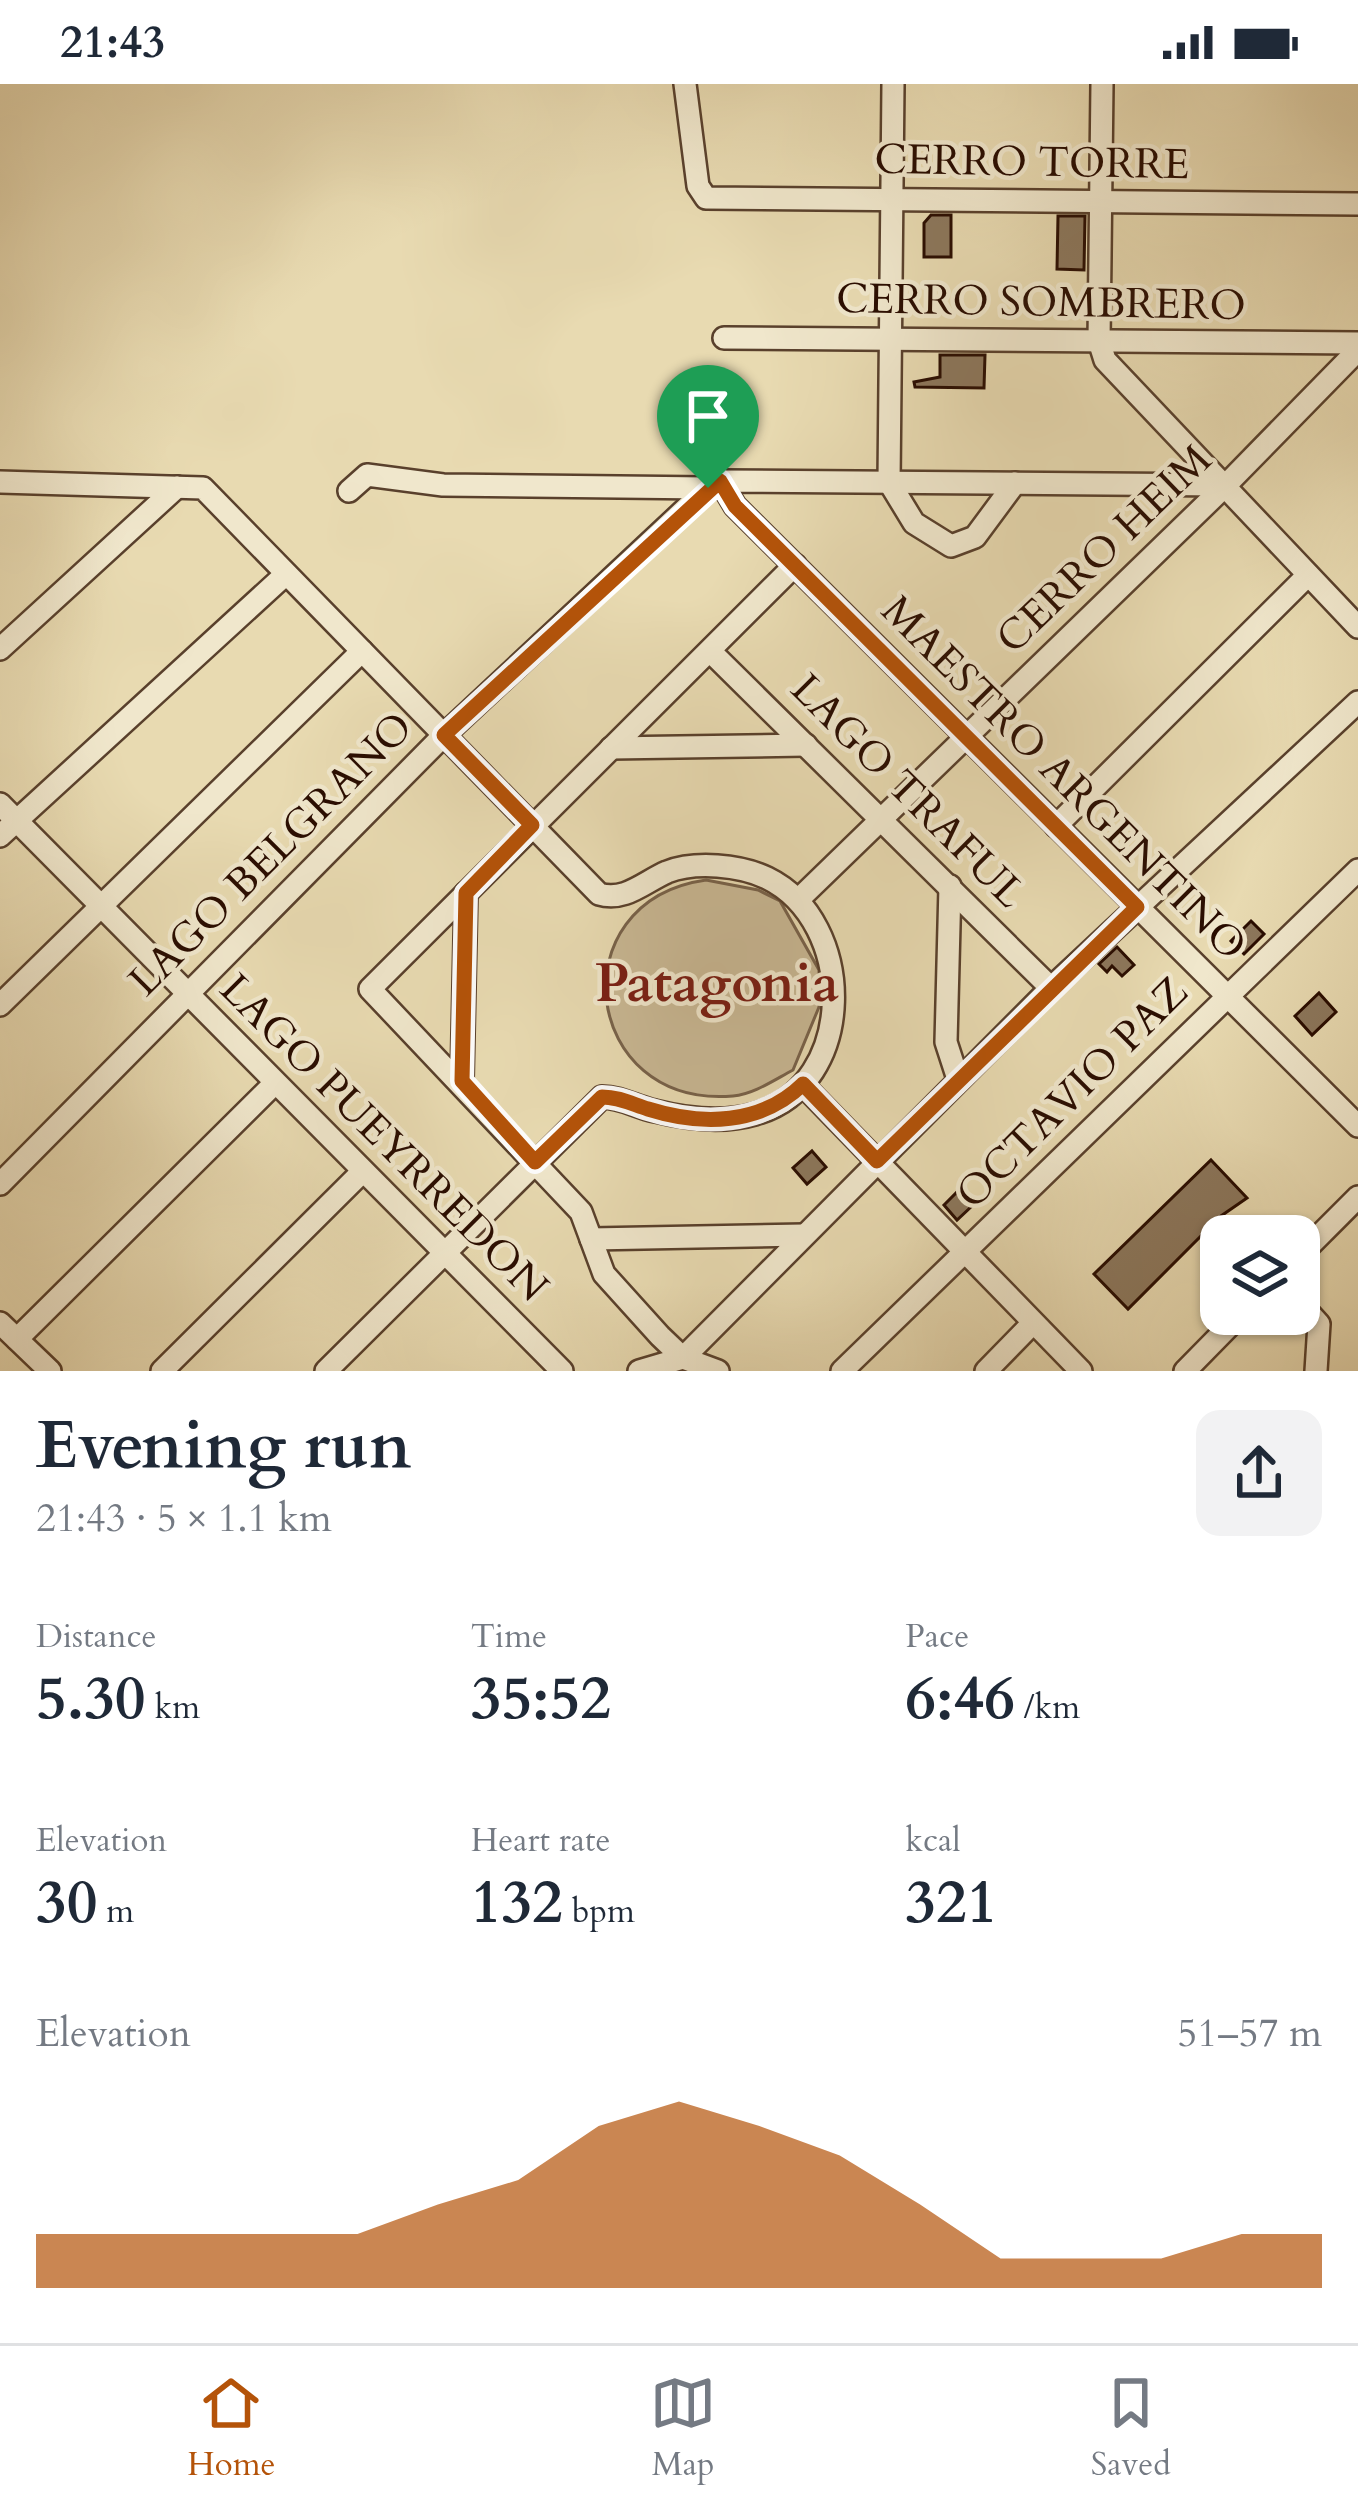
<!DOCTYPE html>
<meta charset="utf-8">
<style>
body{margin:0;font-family:Cardo,serif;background:#f2f2f3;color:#1f2937;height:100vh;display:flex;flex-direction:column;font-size:45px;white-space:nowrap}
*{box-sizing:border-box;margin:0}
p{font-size:39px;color:#747a83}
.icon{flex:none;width:66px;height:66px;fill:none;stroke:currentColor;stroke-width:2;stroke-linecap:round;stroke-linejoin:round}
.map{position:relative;height:1287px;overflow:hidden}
.drawer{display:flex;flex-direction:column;background:#fff;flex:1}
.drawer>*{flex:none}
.buttons{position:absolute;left:1200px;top:1131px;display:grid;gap:24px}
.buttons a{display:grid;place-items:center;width:120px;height:120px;border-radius:24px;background:#fff;box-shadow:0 3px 9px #0004;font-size:60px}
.pin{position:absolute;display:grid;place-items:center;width:102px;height:102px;color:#fff;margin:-123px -51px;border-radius:50% 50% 50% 0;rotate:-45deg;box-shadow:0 0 12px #0007}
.pin .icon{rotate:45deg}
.round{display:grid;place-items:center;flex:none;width:126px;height:126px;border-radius:24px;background:#f2f2f3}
.headline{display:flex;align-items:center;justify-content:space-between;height:204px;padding:0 36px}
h1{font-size:66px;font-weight:700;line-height:90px}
.stats{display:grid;grid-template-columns:repeat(3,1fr);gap:18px;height:204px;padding:12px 36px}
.stats div{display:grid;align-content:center}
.stats b{font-size:60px;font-weight:700}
.stats small{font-size:33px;font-weight:400}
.stats p{font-size:33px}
.chart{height:336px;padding:24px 36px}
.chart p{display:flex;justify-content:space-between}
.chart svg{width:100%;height:216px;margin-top:12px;fill:#b45309;opacity:.7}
.status{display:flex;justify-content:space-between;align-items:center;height:84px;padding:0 60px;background:#fff;direction:ltr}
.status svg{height:33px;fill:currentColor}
.menu{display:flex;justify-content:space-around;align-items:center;height:168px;border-top:3px solid #e0e1e3;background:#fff;font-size:33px;color:#747a83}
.menu a{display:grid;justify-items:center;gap:6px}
.menu .current{color:#b45309}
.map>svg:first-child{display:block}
.green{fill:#c8b793;stroke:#78624a;stroke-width:3}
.building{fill:#8c775c;stroke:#290c00;stroke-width:3}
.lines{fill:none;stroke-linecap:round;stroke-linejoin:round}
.minor-casing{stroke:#59402c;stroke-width:26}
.minor{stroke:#f0e7cc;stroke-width:21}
.route-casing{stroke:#fff;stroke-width:24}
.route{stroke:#b45309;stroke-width:15}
.labels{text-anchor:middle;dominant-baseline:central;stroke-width:9;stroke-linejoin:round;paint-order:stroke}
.street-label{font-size:42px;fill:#290c00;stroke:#f0e7cc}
.district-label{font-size:54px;font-weight:bold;fill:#7a1f14;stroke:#f0e7cc}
</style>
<div class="status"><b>21:43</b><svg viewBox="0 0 49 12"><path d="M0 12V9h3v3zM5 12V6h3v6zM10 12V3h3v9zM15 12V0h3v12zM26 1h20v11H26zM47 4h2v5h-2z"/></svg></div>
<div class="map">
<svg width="1358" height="1287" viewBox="0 0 1358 1287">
<rect width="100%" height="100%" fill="#e8dab1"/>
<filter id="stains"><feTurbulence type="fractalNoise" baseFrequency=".00167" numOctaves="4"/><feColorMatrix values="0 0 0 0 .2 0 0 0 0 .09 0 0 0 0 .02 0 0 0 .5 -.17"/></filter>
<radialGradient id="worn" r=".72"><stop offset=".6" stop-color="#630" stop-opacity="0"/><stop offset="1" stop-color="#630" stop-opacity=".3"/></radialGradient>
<path class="green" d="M 706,796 L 758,806 L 780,817 L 819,886 L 819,923 L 793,986 C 774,996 754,1010 733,1012 C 581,1025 557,817 706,796 Z"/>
<g class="building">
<path d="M 931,131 L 951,131 L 951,173 L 924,173 L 924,139 Z"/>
<path d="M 1058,132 L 1085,132 L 1084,186 L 1057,185 Z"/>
<path d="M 940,271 L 985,271 L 984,304 L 915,303 L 914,298 L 940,293 Z"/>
<path d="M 1251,837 L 1264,850 L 1244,870 L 1231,857 Z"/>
<path d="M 1117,863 L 1134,881 L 1122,892 L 1112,882 L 1107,888 L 1099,880 Z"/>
<path d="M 1319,909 L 1336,928 L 1312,951 L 1295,932 Z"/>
<path d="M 812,1067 L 826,1083 L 807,1100 L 793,1084 Z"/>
<path d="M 1211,1076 L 1247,1114 L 1221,1132 L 1128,1225 L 1094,1190 Z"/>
<path d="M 958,1107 L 972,1122 L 957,1136 L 944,1121 Z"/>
</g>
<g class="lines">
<g class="minor-casing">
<g id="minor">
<path d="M 685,0 L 698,102 L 706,114 L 1358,120"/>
<path d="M 893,0 L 889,398 L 914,439 L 951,462 L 975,453 L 1015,399"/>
<path d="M 1102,0 L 1099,257 L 1105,276 L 1358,543"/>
<path d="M 724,254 L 1358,259"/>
<path d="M 720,397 L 735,422 L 1358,1042"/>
<path d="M 0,398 L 203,404 L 599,810 C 625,818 644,798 667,788 C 695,777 740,781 767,794 C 857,838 858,1001 755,1030 C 724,1039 687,1035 655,1027 C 636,1023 621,1013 602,1013 L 326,1287"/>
<path d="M 349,407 L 367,391 L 443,401 L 708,404 L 720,397 L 1226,401"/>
<path d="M 0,565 L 177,403"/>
<path d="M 710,567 L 1051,904"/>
<path d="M 611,664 L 806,661"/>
<path d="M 0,720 L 562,1287"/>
<path d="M 1056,742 L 1308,491"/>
<path d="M 0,752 L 286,490"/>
<path d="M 950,802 L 946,958 L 958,995"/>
<path d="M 798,816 L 1226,401 L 1358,266"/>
<path d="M 0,921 L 362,567"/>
<path d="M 462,997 L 466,809"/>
<path d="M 803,1001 L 1081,1287"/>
<path d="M 0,1100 L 444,651 L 708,404"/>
<path d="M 591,1155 L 804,1151"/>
<path d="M 1299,1172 L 1358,1113"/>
<path d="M 1299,1218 L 1319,1240 L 1316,1287"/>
<path d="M 0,1239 L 50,1287"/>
<path d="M 17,1255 L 274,1000"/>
<path d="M 162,1287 L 361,1089"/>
<path d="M 639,1287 L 683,1274 L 1051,904 L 1358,618"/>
<path d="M 718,1287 L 683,1274 L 660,1252 L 604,1190 L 581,1128 L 370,905 L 795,481"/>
<path d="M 842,1287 L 1358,786"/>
<path d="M 986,1287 L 1033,1239"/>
<path d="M 1185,1287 L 1241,1230"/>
</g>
</g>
<use href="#minor" class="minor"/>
</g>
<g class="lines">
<g class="route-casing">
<path id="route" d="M 720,397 L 735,422 L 1137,823 L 877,1077 L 803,1000 C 761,1041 702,1042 648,1025 C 632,1020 619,1013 602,1013 L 535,1078 L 462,997 L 466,809 L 532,741 L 444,651 Z"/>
</g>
<use href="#route" class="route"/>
</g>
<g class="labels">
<g class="street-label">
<text transform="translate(1032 78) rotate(1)">CERRO TORRE</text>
<text transform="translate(1041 218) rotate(1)">CERRO SOMBRERO</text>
<text transform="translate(1104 465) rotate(-44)">CERRO HEIM</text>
<text transform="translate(1064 694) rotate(45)">MAESTRO ARGENTINO</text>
<text transform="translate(908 707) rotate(45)">LAGO TRAFUL</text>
<text transform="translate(271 770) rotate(-45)">LAGO BELGRANO</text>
<text transform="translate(1072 1009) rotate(-45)">OCTAVIO PAZ</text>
<text transform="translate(384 1054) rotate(45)">LAGO PUEYRREDON</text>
</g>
<g class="district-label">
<text x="717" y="900">Patagonia</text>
</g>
</g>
<rect width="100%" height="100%" filter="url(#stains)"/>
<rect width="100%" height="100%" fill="url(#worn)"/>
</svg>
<div class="buttons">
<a><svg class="icon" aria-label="layers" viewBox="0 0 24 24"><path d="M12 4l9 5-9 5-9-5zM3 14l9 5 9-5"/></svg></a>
</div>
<div class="pin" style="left:708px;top:404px;background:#1e9e55"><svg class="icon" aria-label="arrive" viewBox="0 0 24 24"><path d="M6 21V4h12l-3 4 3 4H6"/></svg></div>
</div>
<section class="drawer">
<div class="headline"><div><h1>Evening run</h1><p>21:43 · 5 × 1.1 km</p></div><a class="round"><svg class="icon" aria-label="share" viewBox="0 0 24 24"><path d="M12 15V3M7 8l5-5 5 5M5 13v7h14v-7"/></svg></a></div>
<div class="stats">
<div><p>Distance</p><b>5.30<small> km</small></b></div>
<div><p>Time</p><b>35:52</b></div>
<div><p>Pace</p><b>6:46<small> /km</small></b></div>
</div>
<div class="stats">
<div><p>Elevation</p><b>30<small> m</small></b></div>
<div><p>Heart rate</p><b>132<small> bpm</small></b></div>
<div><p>kcal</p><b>321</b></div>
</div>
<div class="chart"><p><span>Elevation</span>51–57 m</p>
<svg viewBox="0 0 160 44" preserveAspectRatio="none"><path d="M0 44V33L10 33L20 33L30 33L40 33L50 27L60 22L70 11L80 6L90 11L100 17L110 27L120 38L130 38L140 38L150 33L160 33V44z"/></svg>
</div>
</section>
<nav class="menu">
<a class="current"><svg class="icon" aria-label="home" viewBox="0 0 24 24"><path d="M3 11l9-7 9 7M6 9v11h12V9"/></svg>Home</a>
<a><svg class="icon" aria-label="map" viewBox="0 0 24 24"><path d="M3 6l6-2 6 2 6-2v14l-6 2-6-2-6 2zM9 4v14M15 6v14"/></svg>Map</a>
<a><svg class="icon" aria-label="saved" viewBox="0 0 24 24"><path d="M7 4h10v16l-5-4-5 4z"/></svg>Saved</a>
</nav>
